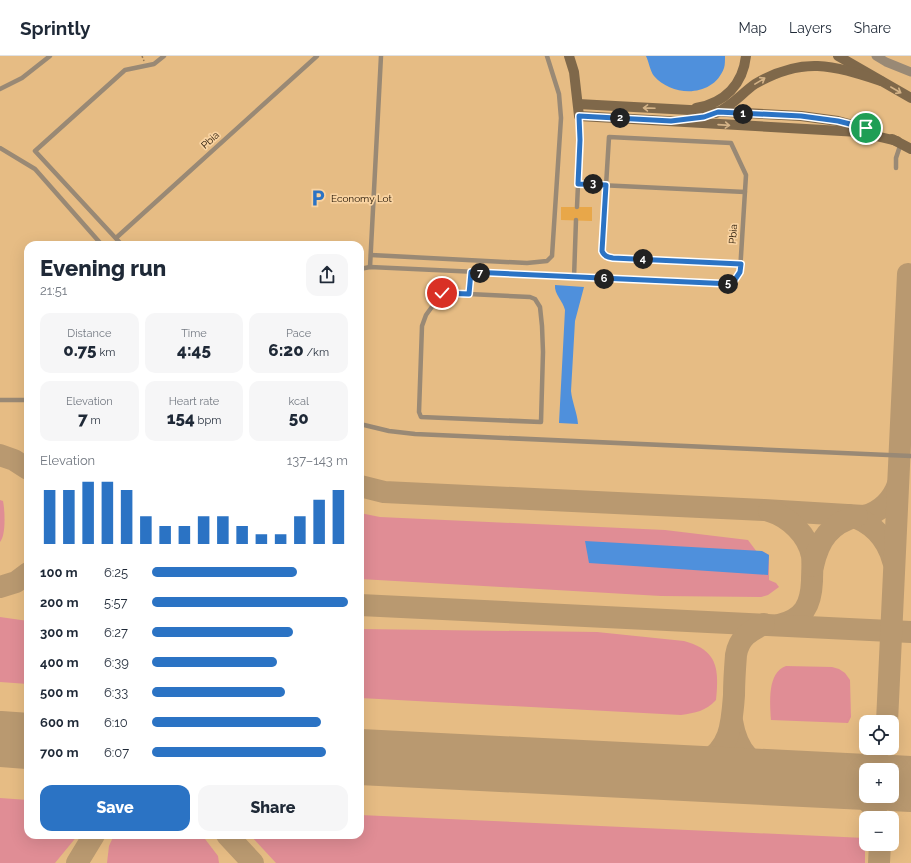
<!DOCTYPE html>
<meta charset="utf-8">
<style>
body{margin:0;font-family:Raleway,sans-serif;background:#f6f6f7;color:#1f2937;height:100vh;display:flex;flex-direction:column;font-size:15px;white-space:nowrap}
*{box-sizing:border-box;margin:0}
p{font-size:13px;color:#747a83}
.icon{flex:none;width:22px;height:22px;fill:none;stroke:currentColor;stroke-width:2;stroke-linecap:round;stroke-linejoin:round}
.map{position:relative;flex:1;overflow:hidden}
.details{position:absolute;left:24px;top:185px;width:340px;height:598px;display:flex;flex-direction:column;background:#fff;border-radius:12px;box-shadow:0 4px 16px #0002}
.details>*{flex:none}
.buttons{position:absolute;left:859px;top:659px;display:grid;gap:8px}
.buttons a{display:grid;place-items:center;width:40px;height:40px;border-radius:8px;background:#fff;box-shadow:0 4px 16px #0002;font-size:20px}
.pin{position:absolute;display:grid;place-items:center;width:34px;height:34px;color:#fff;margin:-17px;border:2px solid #fff;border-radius:50%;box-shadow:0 1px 4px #0007}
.km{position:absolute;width:20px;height:20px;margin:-10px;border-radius:50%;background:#222;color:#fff;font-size:11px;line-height:20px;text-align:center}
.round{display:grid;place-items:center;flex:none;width:42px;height:42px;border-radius:12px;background:#f6f6f7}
.overview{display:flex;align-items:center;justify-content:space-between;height:68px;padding:0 16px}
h1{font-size:22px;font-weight:800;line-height:30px}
.metrics{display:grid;grid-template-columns:repeat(3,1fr);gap:6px;height:68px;padding:4px 16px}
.metrics div{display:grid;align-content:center;border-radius:10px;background:#f6f6f7;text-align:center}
.metrics b{font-size:17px;font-weight:800}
.metrics small{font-size:11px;font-weight:400}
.metrics p{font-size:11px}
.chart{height:112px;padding:8px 16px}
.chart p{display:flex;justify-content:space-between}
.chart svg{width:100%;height:72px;margin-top:4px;stroke:#2b73c4;stroke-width:6}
.action{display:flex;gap:8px;margin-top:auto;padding:8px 16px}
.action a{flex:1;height:46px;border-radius:12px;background:#2b73c4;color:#fff;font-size:16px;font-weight:800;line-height:46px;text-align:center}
.action a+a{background:#f6f6f7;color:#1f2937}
ul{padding:0 16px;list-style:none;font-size:13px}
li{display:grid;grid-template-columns:64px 48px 1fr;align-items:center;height:30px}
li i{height:10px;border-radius:5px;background:#2b73c4}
header{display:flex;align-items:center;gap:24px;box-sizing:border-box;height:56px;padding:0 20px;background:#fff;border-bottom:1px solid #e0e1e3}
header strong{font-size:19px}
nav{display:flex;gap:22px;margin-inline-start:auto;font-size:14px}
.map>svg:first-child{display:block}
.built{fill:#e6bc84;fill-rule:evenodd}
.green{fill:#e08d95}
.water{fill:#4f90dc}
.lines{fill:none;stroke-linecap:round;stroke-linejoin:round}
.taxiway{stroke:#b99970;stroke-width:22}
.runway{stroke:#b99970;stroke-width:56}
.building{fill:#e8a749}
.path{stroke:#937855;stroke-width:1.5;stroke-dasharray:2 2;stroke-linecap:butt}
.lane{stroke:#998975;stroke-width:4.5}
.street{stroke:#998975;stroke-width:9}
.secondary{stroke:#7f684a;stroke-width:10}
.oneway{stroke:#d4b387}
.route-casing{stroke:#fff;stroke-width:8}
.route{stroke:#2b73c4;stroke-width:5}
.labels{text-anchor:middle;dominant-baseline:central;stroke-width:3.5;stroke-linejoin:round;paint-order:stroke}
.street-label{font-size:10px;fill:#211302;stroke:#f9d3a1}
.poi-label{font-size:10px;fill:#211302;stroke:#f9d3a1;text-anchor:start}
</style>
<header>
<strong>Sprintly</strong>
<nav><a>Map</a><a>Layers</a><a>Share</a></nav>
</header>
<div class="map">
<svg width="911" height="807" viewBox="0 0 911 807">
<rect width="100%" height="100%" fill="#ecc695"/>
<path class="built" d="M 0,0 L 911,0 L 911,807 L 0,807 ZM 28,189 L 360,189 L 360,779 L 28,779 ZM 866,666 L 892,666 L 892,692 L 866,692 ZM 866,714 L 892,714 L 892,740 L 866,740 ZM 866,762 L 892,762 L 892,788 L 866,788 Z"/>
<g class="green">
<path d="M 0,444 L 3,445 C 5,455 6,479 0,486 Z"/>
<path d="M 360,457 L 380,461 L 665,474 L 748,484 L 757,496 L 762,495 L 769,499 L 769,524 L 776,527 L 779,531 L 768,539 L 761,541 L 661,540 L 360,523 Z"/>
<path d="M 0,561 L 28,565 L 28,628 L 0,626 Z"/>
<path d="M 360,573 L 597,576 L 684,585 C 718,594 719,613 716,644 C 706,655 695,657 681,659 L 360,642 Z"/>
<path d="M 786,610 L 832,611 L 839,613 L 845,617 L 850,624 L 851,661 L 848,667 L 771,664 C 770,646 767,617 786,610 Z"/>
<path d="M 0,742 L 28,744 L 28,779 L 78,779 L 55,807 L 0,807 Z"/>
<path d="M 360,759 L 865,782 L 865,807 L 276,807 L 250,779 L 360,779 Z"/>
<path d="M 114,779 L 202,779 L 218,800 L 219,807 L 107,807 L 109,790 Z"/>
</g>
<g class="water">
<path d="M 646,0 L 725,0 C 725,4 725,9 724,12 C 713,42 672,41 654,20 C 650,15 649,6 646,0 Z"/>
<path d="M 555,229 L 584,231 L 575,265 L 571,335 C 572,346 577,356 578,368 L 559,367 L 565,254 C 563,245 554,238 555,229 Z"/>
<path d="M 585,485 L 762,495 L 769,499 L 768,519 L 589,507 Z"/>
</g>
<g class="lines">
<g class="taxiway">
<path d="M 0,399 L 14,404 L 28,413"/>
<path d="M 360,430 L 384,436 L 764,454 L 864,460 C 881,456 893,443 898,428"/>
<path d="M 769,455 C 789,461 808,479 812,500 C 813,508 812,516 812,525 C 811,549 804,563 779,569"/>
<path d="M 848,459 C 871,465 887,482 893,505"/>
<path d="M 813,510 C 819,483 830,468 857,460"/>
<path d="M 0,531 L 16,526 L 28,517"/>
<path d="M 360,549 L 911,576"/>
<path d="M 732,665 C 738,700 753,709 784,722"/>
<path d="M 887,666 L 908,218"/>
<path d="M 0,682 L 28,678"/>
<path d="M 670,716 C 681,714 692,713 703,707 C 731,693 732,666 734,639 C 734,625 735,612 736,599 C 739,581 750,575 764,568"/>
<path d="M 824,723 C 845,731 871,738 878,762"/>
<path d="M 825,723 C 852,722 867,717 880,692"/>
<path d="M 227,779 L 253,807"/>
<path d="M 77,807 L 94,779"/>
<path d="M 879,807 L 880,788"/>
</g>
<g class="runway">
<path d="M 0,683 L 28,685"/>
<path d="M 360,701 L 866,726"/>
<path d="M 892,727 L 911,728"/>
</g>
</g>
<path class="building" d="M 561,151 L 592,151 L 592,165 L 561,164 Z"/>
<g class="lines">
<path class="path" d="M 142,0 L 144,5"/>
<g class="lane">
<path d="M 0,33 L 22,22 L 50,0"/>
<path d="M 0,92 L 35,113 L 102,189"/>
<path d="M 896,112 L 896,102 L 901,87"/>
<path d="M 578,128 L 745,136"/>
<path d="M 577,151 L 580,84 L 579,60"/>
<path d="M 116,182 L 317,0"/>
<path d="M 122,189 L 35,95 L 125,14 L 154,8 L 164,0"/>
<path d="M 371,199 L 527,207 L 547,205 L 552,200 L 561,62 L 559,38 L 547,0"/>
<path d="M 370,211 L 381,0"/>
<path d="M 360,213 L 370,211 L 732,228 L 740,216 L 746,119 L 731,87 L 609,81 L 602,195 C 604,200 607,201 613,202 L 741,208"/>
<path d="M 574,222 L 576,164"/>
<path d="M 469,238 L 530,241 L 535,243 L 540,251 L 542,270 L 543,296 L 541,366 L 421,361 L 419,356 L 422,270 L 426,259 L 442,237 L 469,238 L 471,216"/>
<path d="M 0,344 L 28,344"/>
<path d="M 360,368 L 389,375 L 415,378 L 911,400"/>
</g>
<path class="street" d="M 876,0 L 886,6 L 911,16"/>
<g class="secondary">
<path d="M 569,0 L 574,16 L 579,60 L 859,76 L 897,85"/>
<path d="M 838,0 L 911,42"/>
<path d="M 578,48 L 801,60 L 838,65 L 868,73"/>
<path d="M 696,52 C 725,47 743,28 746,0"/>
<path d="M 716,57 C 732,50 742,37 755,28 C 803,0 832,9 881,25"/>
<path d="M 892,83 L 911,93"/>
</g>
</g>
<defs><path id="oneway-shaft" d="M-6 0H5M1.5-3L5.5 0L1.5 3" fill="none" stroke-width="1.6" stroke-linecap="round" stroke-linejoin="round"/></defs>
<g class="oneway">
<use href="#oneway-shaft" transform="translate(760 25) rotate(-31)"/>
<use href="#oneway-shaft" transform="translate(896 34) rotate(30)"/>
<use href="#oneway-shaft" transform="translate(649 52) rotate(-178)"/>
<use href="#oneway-shaft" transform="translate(724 69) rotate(4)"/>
</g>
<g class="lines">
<g class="route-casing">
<path id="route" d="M 442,237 L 469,238 L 471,216 L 732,228 L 740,216 L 741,208 L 613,202 C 607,201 604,200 602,195 L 606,129 L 578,128 L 580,84 L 579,60 L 671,65 L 704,61 L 718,56 L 801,60 L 838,65 L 866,72"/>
</g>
<use href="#route" class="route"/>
</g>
<defs>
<g id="parking-bare" transform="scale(1.38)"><path d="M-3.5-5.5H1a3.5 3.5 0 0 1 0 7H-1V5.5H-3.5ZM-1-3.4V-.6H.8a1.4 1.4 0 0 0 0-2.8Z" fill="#2b73c4" stroke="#f9d3a1" stroke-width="2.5" paint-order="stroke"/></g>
</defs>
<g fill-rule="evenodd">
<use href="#parking-bare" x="318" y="142"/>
</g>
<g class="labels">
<g class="street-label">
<text transform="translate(210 84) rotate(-42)">Pbia</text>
<text transform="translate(733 178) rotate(-86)">Pbia</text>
</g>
<g class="poi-label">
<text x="331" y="142">Economy Lot</text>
</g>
</g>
</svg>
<div class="buttons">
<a><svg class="icon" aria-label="locate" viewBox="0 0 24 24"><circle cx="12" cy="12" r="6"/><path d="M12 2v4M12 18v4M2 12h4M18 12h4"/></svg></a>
<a>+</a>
<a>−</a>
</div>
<div class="pin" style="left:866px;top:72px;background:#1e9e55"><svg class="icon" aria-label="arrive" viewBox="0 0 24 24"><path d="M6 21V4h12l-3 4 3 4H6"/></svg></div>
<div class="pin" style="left:442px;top:237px;background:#d93025"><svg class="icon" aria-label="check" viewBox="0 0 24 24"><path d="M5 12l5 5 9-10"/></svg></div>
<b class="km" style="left:743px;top:58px">1</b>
<b class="km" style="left:620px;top:62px">2</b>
<b class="km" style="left:593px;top:128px">3</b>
<b class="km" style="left:643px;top:203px">4</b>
<b class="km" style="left:728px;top:228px">5</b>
<b class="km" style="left:604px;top:223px">6</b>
<b class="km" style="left:480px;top:217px">7</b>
<section class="details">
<div class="overview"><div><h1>Evening run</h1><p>21:51</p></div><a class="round"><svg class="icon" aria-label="share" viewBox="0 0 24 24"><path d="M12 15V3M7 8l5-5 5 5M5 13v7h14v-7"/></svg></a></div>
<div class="metrics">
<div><p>Distance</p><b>0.75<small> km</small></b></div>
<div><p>Time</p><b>4:45</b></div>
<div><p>Pace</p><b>6:20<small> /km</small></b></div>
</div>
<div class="metrics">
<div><p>Elevation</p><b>7<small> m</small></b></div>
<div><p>Heart rate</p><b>154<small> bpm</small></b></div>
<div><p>kcal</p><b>50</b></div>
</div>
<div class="chart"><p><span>Elevation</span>137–143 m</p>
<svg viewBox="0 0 160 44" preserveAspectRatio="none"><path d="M5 44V11M15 44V11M25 44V6M35 44V6M45 44V11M55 44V27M65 44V33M75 44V33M85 44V27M95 44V27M105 44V33M115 44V38M125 44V38M135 44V27M145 44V17M155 44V11"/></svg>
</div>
<ul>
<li><b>100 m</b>6:25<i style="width:74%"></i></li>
<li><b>200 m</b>5:57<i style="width:100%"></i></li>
<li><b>300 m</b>6:27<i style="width:72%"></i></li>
<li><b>400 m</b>6:39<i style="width:64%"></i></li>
<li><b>500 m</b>6:33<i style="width:68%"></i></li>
<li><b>600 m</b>6:10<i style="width:86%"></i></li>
<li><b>700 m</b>6:07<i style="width:89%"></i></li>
</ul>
<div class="action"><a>Save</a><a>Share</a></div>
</section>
</div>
